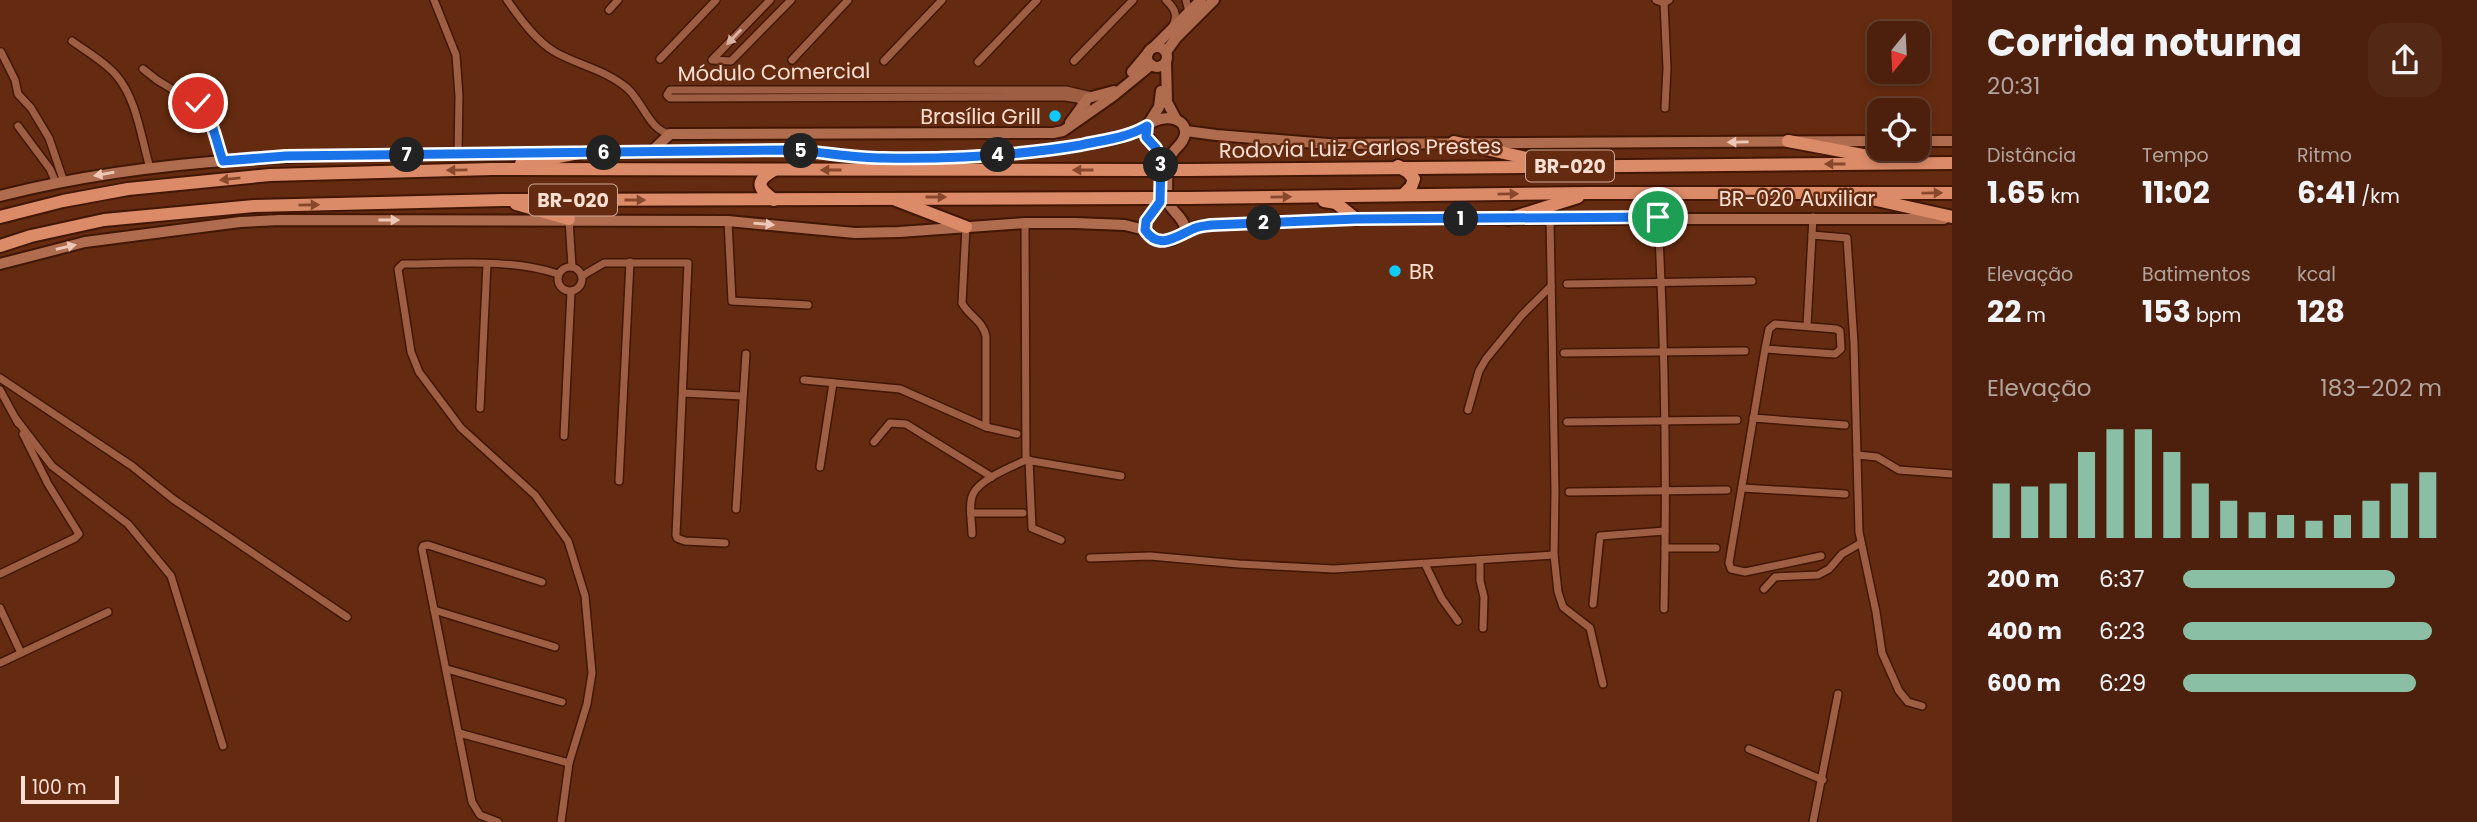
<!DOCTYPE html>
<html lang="pt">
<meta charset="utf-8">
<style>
body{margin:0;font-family:Poppins,sans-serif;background:#532815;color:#f1f3f6;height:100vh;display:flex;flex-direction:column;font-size:26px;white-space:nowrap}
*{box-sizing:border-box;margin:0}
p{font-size:23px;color:#b2a39d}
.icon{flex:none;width:38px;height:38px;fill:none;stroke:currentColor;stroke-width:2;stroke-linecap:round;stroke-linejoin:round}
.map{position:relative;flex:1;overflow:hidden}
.side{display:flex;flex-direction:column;background:#4c200c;width:525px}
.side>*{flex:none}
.needle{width:46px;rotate:198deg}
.fabs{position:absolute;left:1867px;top:21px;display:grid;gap:14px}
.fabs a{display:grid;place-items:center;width:63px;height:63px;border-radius:14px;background:#4c200c;box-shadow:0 4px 10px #0003,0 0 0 2px #633e2d;font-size:35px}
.scale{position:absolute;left:21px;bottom:18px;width:98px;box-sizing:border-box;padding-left:7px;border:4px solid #fcdfd3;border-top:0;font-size:19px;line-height:24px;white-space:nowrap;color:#fcdfd3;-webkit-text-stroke:5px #652b10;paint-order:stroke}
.pin{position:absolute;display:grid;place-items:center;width:60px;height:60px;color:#fff;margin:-30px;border:4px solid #fff;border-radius:50%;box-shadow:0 2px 7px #0007}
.km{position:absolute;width:35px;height:35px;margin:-18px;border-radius:50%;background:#222;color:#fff;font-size:19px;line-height:35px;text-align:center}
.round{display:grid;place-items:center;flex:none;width:74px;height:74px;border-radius:21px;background:#532815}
.headline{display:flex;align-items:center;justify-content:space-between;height:119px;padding:0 35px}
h1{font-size:38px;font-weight:700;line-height:52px}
.stats{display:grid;grid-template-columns:repeat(3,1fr);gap:10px;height:119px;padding:7px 35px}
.stats div{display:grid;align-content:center}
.stats b{font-size:30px;font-weight:700}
.stats small{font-size:19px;font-weight:400}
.stats p{font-size:19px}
.chart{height:196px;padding:14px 35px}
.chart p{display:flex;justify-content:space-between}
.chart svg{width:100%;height:126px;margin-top:7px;stroke:#8abfa5;stroke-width:6}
ul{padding:0 35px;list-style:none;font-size:23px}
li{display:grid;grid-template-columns:112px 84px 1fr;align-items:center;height:52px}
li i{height:18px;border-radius:9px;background:#8abfa5}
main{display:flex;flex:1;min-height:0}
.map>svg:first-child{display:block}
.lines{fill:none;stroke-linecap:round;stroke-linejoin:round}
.street-casing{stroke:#411603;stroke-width:10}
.secondary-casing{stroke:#411603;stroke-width:14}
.highway-casing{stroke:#411603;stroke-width:16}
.street{stroke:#9d5e43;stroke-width:7}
.secondary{stroke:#b06c4e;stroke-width:10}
.highway{stroke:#dc8b69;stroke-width:12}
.highway-bridge-casing{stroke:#411603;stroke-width:16;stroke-linecap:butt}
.highway-bridge{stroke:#dc8b69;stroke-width:12}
.oneway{fill:#dbb2a1}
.oneway2{fill:#edc8b8}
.oneway3{fill:#89482b}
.route-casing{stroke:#fff;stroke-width:14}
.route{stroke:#1a73e8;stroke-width:9}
.poi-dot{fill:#0fcafa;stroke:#652b10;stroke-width:2.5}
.labels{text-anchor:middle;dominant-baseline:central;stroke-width:5;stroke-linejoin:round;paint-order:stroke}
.shield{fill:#652b10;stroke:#cfa998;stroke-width:2}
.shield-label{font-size:19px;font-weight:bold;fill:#fcdfd3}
.street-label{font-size:21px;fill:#fcdfd3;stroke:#652b10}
.poi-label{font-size:21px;fill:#fcdfd3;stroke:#652b10;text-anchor:end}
</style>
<main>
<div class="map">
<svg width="1952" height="822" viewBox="0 0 1952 822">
<rect width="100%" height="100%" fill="#652b10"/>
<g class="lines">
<g class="street-casing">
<g id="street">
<path d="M 434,0 L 456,55 L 459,96 L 458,154"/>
<path d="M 507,0 C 520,18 535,40 555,52 C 578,65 606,70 627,88 C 643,102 649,130 670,134"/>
<path d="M 770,0 L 712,60 L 731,61 L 791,0"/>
<path d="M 1166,0 C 1175,9 1178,14 1173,26"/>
<path d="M 1186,0 L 1189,12"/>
<path d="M 1656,0 L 1664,3 L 1669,0"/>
<path d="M 1664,3 L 1667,68 L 1665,108"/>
<path d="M 609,10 L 618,0"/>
<path d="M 72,41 C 87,52 104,61 116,75 C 137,99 141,138 150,168"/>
<path d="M 1,52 L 15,80 L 18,94 L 31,108 L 49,138 L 64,182"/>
<path d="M 660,59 L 716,0"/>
<path d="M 792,60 L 848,0"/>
<path d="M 884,61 L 942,0"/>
<path d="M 1074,61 L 1133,0"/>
<path d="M 978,62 L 1037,0"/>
<path d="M 143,69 L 157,80 L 203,108 L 210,118 L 213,134 L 223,161"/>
<path d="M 1087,106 L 1078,99 L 1065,97 L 670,98 L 667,95 L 670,90 L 1066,90 L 1092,96"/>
<path d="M 18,126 L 50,169 L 56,183"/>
<path d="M 1658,218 C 1665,348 1667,479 1664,609"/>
<path d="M 569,219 L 572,267"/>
<path d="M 1550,219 L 1555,492 L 1554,555 L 1558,592 L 1563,607 L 1590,628 L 1603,684"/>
<path d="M 728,221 L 732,301 L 808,305"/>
<path d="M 966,227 L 962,303 C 968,315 983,321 986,336 L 986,427"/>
<path d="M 1812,235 L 1847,238 L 1854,343 L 1859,532 L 1876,612 L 1882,653 L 1899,691 L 1908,702 L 1922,706"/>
<circle cx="570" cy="279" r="12"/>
<path d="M 558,274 C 510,258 454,264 403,264 L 398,269 L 411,352 L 419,372 L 461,428 L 535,495 L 568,541 L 585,596 L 592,673 L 587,704 L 569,763 L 561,822"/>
<path d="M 582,276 L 604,263 L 688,263 L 676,535 L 677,538 L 685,541 L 725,543"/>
<path d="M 1567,284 L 1752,281"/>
<path d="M 1807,326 L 1813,217"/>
<path d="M 1765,349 L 1835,354 L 1841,349 L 1840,331 L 1836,329 L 1775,324 L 1769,329 L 1765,349 L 1729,563 L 1731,569 L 1745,572 L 1821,556"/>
<path d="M 1564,353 L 1745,351"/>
<path d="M 0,378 L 132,466 L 173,499 L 347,617"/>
<path d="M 804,380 L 900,389 L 986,427 L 1017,434"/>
<path d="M 0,390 L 18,423"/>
<path d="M 683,393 L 742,396"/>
<path d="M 480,408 L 487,264"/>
<path d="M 1468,410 L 1479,371 L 1486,359 L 1522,315 L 1551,286"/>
<path d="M 1753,418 L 1845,425"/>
<path d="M 16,419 L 52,466 L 128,524 L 171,576 L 223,746"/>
<path d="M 1567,422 L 1737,420"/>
<path d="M 564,436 L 571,292"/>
<path d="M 874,442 L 890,423 L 906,424 L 992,477"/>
<path d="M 1857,455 L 1877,457 L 1899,470 L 1952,474"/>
<path d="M 1026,460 L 1121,476"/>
<path d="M 1029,460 L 1032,528 L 1061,540"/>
<path d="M 820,467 L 833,383"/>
<path d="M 619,481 L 630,262"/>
<path d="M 1742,488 L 1845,494"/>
<path d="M 1569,492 L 1727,490"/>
<path d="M 736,509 L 746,354"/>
<path d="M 971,513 L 1023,513"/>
<path d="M 972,534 C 972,522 968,505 973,494 C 980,479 1011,467 1026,460 L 1025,223"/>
<path d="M 1665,548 L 1716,548"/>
<path d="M 1090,558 L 1150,556 L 1239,564 L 1334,569 L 1554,555"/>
<path d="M 1480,560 L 1480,581 L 1484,597 L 1483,628"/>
<path d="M 1425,564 L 1442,599 L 1458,621"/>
<path d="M 0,574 L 75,538 L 79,534 L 48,484 L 23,434"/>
<path d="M 1764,589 L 1775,577 L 1818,575 L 1829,569 L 1842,554 L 1861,543"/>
<path d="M 1593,604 L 1600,536 L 1665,531"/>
<path d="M 0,608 L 21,653"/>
<path d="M 434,610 L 555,647"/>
<path d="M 0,663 L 108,612"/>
<path d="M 447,669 L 562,702"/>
<path d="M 459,733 L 569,763"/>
<path d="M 1749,749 L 1823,780"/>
<path d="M 498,822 L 480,815 L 472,802 L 422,549 L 423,546 L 428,545 L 542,582"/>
<path d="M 1813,822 L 1838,694"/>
</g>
</g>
<g class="secondary-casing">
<g id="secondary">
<circle cx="1157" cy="57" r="10"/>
<path d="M 1153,48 L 1201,0"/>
<path d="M 1166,52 L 1176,38 L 1214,0"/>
<path d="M 1166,62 L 1167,102 L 1176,119"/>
<path d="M 1132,72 L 1148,53"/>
<path d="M 1070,123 L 1088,98 L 1114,91"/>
<path d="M 1149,123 L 1159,107 L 1161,91"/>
<path d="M 1186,131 L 1216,135 L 1328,144 L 1880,141"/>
<path d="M 1918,141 L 1952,141"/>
<path d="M 651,152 L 670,134 L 1053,133 L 1063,131 L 1113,96 L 1151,65"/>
<path d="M 573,153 L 787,150 C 819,151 851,158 883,158 C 949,159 1016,156 1081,145 C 1103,141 1127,138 1147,126"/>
<path d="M 0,196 C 182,149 371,155 557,153"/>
<path d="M 1182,234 L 1196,227 L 1211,225 L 1356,219 L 1944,219"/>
<path d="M 0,264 L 85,242 L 240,222 L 280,220 L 728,221 L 855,233 L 899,232 L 1025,223 L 1075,223 L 1125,225 L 1145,230 L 1154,239 C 1167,242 1179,242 1185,228 C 1183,216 1171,212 1167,200 C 1168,187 1165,168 1171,156 C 1174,148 1185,143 1185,133 C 1187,114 1151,113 1145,132 L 1160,154 L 1161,160 L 1160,202 L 1146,221 L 1145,230"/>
</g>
</g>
<g class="highway-casing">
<g id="highway">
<path d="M 1788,141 L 1879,158"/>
<path d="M 1454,142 L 1540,161"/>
<path d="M 521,164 L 579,153"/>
<path d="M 1398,166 L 1408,172 L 1414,179 L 1411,187 L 1403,195"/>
<path d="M 774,170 C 754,182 758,188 774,200"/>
<path d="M 1187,170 L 1952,163"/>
<path d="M 1188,198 L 1590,193 L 1952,193"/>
<path d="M 1872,199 L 1952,217"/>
<path d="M 896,200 L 966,227"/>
<path d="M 1324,201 L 1336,203 L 1356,219"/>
<path d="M 516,204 L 569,219"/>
<path d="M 0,217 L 63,201 L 128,189 L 270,175 L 492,169 L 1152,170"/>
<path d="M 1508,219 L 1578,197"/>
<path d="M 0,246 L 31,236 L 104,220 L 254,206 L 503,200 L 1150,198"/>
</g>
</g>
<use href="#street" class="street"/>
<use href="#secondary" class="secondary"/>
<use href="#highway" class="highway"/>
<g class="highway-bridge-casing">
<g id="highway-bridge">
<path d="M 1152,170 L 1187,170"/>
<path d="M 1150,198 L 1188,198"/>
</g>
</g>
<use href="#highway-bridge" class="highway-bridge"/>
</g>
<defs><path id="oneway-solid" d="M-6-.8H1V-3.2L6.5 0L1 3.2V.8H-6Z" transform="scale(1.75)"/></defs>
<use class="oneway" href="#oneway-solid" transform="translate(734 37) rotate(134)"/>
<g class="oneway2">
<use href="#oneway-solid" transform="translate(1738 142) rotate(179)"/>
<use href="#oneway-solid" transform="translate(104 174) rotate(170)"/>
<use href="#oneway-solid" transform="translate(389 220)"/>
<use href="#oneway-solid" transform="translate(764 224) rotate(5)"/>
<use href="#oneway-solid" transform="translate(66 247) rotate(-13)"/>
</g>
<g class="oneway3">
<use href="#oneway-solid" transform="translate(1835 164) rotate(180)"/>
<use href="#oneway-solid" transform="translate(457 170) rotate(179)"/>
<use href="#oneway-solid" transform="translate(831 170) rotate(180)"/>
<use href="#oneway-solid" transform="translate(1083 170) rotate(180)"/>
<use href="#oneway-solid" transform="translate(230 179) rotate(174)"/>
<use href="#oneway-solid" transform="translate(1932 193) rotate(-1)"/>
<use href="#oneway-solid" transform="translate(1508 194) rotate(-1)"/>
<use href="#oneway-solid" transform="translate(936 197)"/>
<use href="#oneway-solid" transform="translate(1281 197) rotate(-1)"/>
<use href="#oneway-solid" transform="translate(635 200)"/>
<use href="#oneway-solid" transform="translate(309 205) rotate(-1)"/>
</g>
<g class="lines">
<g class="route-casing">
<path id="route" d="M 198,103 C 213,117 216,142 223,161 L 286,156 L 787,150 C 819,151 851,158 883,158 C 949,159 1016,156 1081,145 C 1103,140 1127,138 1147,126 L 1146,137 L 1156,148 L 1161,160 L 1160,202 L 1146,221 L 1145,230 C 1159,251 1177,236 1193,229 C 1199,226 1205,226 1211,225 L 1356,219 L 1658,217"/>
</g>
<use href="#route" class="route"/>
</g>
<g class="poi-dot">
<circle cx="1055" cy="116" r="7"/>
<circle cx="1395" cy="271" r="7"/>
</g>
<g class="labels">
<g class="shield">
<rect x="1526" y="150.5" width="88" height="31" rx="5"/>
<rect x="529" y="184.5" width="88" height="31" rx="5"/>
</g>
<g class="shield-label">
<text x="1570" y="166">BR-020</text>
<text x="573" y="200">BR-020</text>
</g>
<g class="street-label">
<text transform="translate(774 72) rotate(-1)">Módulo Comercial</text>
<text transform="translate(1360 148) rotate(-1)">Rodovia Luiz Carlos Prestes</text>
<text x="1797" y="198">BR-020 Auxiliar</text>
</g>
<g class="poi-label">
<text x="1041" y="116">Brasília Grill</text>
<text x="1409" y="271" text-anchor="start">BR</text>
</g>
</g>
</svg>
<div class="fabs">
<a><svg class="needle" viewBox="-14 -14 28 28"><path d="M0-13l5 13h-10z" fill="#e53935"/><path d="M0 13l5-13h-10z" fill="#b2a39d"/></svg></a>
<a><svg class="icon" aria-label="locate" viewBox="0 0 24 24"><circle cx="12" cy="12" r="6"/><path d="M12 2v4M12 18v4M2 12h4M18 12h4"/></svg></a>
</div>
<div class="scale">100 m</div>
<div class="pin" style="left:1658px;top:217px;background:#1e9e55"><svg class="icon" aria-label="arrive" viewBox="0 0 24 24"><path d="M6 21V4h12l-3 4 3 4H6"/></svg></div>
<div class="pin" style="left:198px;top:103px;background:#d93025"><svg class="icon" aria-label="check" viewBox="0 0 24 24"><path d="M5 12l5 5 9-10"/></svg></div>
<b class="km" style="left:1461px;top:219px">1</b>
<b class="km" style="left:1264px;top:223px">2</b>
<b class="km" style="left:1161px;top:165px">3</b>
<b class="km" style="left:998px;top:155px">4</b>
<b class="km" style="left:801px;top:151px">5</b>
<b class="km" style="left:604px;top:153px">6</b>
<b class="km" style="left:407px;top:155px">7</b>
</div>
<section class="side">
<div class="headline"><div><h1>Corrida noturna</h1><p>20:31</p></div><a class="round"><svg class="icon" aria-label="share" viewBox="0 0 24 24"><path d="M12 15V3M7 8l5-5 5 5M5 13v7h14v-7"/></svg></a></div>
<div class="stats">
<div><p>Distância</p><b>1.65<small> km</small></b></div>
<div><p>Tempo</p><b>11:02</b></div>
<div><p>Ritmo</p><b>6:41<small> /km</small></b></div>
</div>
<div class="stats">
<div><p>Elevação</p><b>22<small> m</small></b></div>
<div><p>Batimentos</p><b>153<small> bpm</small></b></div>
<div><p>kcal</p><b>128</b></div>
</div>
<div class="chart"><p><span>Elevação</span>183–202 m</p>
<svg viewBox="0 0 160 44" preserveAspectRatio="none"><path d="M5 44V25M15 44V26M25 44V25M35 44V14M45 44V6M55 44V6M65 44V14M75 44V25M85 44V31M95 44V35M105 44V36M115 44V38M125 44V36M135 44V31M145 44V25M155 44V21"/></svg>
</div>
<ul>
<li><b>200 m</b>6:37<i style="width:82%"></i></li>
<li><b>400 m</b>6:23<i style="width:96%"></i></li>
<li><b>600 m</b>6:29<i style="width:90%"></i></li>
</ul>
</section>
</main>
